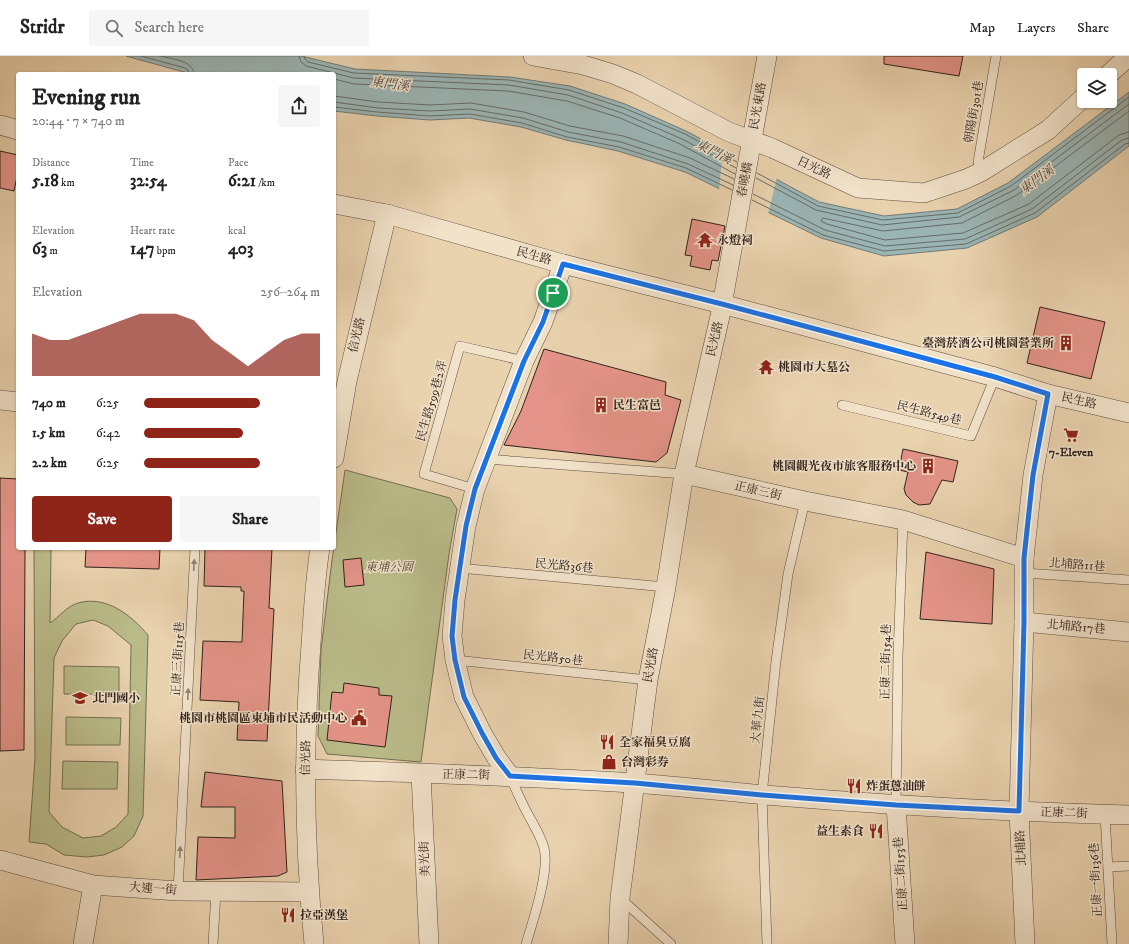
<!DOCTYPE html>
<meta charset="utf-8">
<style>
body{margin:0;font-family:"IM FELL DW Pica","Noto Serif TC",serif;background:#f6f6f6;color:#222;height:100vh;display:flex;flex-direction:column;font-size:15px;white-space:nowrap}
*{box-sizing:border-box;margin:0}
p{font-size:13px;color:#767676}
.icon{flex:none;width:22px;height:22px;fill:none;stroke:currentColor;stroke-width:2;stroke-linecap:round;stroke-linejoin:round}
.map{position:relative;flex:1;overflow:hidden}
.side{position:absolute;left:16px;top:16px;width:320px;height:478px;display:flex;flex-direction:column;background:#fff;border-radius:4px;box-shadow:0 1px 3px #0004}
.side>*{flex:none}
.controls{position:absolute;left:1077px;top:12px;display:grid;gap:8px}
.controls a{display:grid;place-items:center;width:40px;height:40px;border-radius:4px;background:#fff;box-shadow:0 1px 3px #0004;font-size:20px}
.pin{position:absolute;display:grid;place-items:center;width:34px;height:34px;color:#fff;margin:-17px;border:2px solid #fff;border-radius:50%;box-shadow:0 1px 4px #0007}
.round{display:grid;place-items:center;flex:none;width:42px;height:42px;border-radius:4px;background:#f6f6f6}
.headline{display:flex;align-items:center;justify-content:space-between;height:68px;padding:0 16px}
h1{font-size:22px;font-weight:700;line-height:30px}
.stats{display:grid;grid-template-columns:repeat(3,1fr);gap:6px;height:68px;padding:4px 16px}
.stats div{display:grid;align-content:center}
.stats b{font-size:17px;font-weight:700}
.stats small{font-size:11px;font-weight:400}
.stats p{font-size:11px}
.chart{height:112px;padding:8px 16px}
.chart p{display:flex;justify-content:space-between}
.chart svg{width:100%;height:72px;margin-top:4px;fill:#8f2418;opacity:.7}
.cta{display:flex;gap:8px;margin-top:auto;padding:8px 16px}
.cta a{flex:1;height:46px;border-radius:4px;background:#8f2418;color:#fff;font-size:16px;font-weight:700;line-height:46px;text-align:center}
.cta a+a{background:#f6f6f6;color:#222}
ul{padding:0 16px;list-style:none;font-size:13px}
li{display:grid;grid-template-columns:64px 48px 1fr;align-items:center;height:30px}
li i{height:10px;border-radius:5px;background:#8f2418}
header{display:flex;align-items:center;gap:24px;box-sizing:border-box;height:56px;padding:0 20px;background:#fff;border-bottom:1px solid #e0e0e0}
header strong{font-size:19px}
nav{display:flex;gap:22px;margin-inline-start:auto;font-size:14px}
.search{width:280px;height:36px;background:#f6f6f6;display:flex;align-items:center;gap:10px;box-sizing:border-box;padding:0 14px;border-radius:4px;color:#767676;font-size:15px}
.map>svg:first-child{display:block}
.green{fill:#b9bb89;stroke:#756e52;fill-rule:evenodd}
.water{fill:#9bb5b5;stroke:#717a77}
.pier{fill:#e9d2ae}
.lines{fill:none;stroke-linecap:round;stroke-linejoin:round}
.shore{stroke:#666c68;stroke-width:1}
.building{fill:#e49488;stroke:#31221b}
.lane-casing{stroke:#5f4e40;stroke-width:10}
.street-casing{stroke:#5f4e40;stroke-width:20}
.lane{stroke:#f1e2ca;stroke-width:9}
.street{stroke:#f1e2ca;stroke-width:19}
.oneway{fill:#918272}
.route-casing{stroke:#fff;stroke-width:8}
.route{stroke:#1a73e8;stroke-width:5}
.labels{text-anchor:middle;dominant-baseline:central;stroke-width:3;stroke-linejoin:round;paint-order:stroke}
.street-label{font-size:12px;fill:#31221b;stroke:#f1e2ca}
.poi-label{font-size:12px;font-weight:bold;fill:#31221b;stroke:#f1e2ca;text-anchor:start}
.park-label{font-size:12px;font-style:italic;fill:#534836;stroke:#f1e2ca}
.water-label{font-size:13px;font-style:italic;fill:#4c4742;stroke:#f1e2ca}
</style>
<header>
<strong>Stridr</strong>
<div class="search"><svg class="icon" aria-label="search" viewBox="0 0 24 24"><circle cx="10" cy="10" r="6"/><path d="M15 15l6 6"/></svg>Search here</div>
<nav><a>Map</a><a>Layers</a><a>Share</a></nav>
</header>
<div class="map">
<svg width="1129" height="888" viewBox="0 0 1129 888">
<rect width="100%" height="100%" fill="#e9d2ae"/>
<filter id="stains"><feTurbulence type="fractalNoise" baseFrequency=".005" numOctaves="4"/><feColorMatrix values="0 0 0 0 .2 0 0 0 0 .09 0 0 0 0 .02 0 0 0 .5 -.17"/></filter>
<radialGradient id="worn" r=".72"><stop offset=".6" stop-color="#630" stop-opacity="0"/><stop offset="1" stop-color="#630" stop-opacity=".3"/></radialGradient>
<g class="green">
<path d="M 345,414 L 450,442 L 457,453 L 449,498 L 421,706 L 327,698 L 318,680 L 321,594 L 332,504 Z"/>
<path d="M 34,492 L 51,492 L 50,567 C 59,561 67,550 78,547 C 106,539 131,559 148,579 L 143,760 L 134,780 L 122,791 L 104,799 L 87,801 L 64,799 L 46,788 L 29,786 L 35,703 ZM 93,564 L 108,570 L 131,589 L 128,758 L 116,771 L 101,780 L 83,782 L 62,771 L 49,756 L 54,602 L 62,585 L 76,568 Z"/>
<path d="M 64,610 L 119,611 L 119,639 L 64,638 Z"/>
<path d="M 66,661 L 121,662 L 120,689 L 66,689 Z"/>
<path d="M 63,705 L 118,706 L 117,733 L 62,733 Z"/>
</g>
<path class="water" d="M 126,0 L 301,0 L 355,13 L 510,21 L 570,30 L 625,48 L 686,75 L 819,146 L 884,160 L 957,153 L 1008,127 L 1129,36 L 1129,90 L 1037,161 L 967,192 L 884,200 L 821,182 L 685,116 L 618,95 L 566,84 L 521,71 L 469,62 L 430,64 L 377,60 L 334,55 L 334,18 L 191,18 Z"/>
<path class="pier" d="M 723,92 L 777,121 L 768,158 L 719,135 Z"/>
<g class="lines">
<g class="shore">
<path d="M 141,0 L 185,12 L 188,14 L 189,18"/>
<path d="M 160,0 C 171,3 193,4 194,18"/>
<path d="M 299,0 L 301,6 L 306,10 L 354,22 L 509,29 L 568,39 L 622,57 L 682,83 L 736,112"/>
<path d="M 304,0 L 305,3 L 308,6 L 354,17 L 509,24 L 569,34 L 624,52 L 685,78 L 737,106"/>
<path d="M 334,23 L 354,28 L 508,35 L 567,45 L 620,62 L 680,88 L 735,118"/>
<path d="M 334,40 L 378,46 L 430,49 L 471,47 L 524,56 L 570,70 L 623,80 L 690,102 L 734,123"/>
<path d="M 334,46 L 378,52 L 430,55 L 470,53 L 523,62 L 568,76 L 621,86 L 688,108 L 733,129"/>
<path d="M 334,51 L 377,56 L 430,60 L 470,58 L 522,67 L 567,81 L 619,91 L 686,112 L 732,134"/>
<path d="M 1129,55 L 1017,139 L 962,167 L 883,175 L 823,162 L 821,165 L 827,168 L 885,184 L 963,177 L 1029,148 L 1119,79 L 1129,76"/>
<path d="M 757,117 L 818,150 L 883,164 L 958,157 L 1011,130 L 1129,41"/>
<path d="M 756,122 L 816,154 L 882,169 L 959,161 L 1014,134 L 1129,48"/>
<path d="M 753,138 L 825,174 L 885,190 L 965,183 L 1032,153 L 1122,84 L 1129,82"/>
<path d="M 752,144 L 823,179 L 884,195 L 966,188 L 1035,157 L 1125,88 L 1129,87"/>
</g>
</g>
<g class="building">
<path d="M 884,0 L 963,0 L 959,20 L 884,8 Z"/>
<path d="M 0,95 L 18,99 L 18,116 L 14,135 L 0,132 Z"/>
<path d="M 692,163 L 725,170 L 718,205 L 712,204 L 710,214 L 690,210 L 692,200 L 685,199 Z"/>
<path d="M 1040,251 L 1105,266 L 1091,323 L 1027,307 Z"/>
<path d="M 544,293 L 666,326 L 665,339 L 681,344 L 667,397 L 656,406 L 504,389 L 521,355 Z"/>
<path d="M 903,393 L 958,405 L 953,426 L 942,424 L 930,448 L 919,449 L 913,446 L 906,439 L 904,433 L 908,416 L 899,414 Z"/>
<path d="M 0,422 L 18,423 L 18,492 L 25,492 L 24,694 L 0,695 Z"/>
<path d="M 86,492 L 160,492 L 159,513 L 85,511 Z"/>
<path d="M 205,492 L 272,492 L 269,552 L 274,553 L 267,685 L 237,684 L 239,646 L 200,644 L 203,585 L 242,586 L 244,535 L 241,535 L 241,531 L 204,530 Z"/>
<path d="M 926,496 L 994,513 L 992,568 L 920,563 Z"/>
<path d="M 361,502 L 364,529 L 345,531 L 343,504 Z"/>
<path d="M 344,627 L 379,632 L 379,639 L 392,640 L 385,691 L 327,684 L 332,636 L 343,637 Z"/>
<path d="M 205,716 L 282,725 L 287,816 L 278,820 L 196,824 L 198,781 L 235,782 L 235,751 L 201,751 Z"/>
</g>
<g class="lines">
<g class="lane-casing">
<g id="lane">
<path d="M 981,116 L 978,106 L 996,0"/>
<path d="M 842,349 L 971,380 L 995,321"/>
<path d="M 486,403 L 684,418"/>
<path d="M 475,433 L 424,418 L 460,290 L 524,305"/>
<path d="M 459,512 L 666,531"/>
<path d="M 1024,517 L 1129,524"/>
<path d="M 455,604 L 648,624"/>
<path d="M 510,720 C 516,734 522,748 530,762 C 535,771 541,781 544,792 C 550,814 533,865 526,888"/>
<path d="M 896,749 L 898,600 L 903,464"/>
<path d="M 1105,758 L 1112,888"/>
<path d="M 1108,811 L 1129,810"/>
<path d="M 178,835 L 195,492"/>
<path d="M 620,842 L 671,888"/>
<path d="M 213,888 L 216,835"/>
<path d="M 767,888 L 762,739 L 776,605 L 788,518 L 805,445"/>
</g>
</g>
<g class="street-casing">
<g id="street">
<path d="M 533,0 L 583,9 L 613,18 L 637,28 L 729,76 L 772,92 L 858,132 L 924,137 L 966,123 L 981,116 L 1048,74 L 1084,41"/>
<path d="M 1108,19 L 1129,0"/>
<path d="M 0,69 L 18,74"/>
<path d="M 334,148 L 387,158 L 563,208 L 722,248 L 995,321 L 1048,338 L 1129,357"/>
<path d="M 0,344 L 18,346"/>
<path d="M 334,402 L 347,325 L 387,158"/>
<path d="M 684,418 L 805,445 L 903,464 L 1024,502"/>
<path d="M 1024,566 L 1129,576"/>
<path d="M 305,713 C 414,717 523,720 632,727 C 677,730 721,735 765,739 C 886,749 1007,756 1129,759"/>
<path d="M 421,718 L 429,888"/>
<path d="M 510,720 L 496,701 L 482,677 L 464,641 L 455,604 L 452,580 L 455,544 L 466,470 L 475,433 L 524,305 L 543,266 L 563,208"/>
<path d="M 896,749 L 905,888"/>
<path d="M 0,804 L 93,829 L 178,835 L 309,836"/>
<path d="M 83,888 L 93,829"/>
<path d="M 314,888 C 304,788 303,688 311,589 C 313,556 315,524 320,492"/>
<path d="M 618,888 L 620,842 L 648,624 L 666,531 L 684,418 L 720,260 L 767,0"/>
<path d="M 1025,888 L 1019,755 L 1024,566 L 1024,502 L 1033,419 L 1048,338"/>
</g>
</g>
<use href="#lane" class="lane"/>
<use href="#street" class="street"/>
</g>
<defs><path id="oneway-solid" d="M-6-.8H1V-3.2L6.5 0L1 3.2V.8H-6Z"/></defs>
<g class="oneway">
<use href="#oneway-solid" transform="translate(194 509) rotate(-87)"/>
<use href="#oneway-solid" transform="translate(188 638) rotate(-87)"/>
<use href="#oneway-solid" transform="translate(180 796) rotate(-87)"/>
</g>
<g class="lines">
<g class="route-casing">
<path id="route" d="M 563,208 L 722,248 L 995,321 L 1048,338 L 1033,419 L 1024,502 L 1024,566 L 1019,755 L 896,749 L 762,739 L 635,727 L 510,720 L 496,702 L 482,677 L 464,641 L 455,604 L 452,580 L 455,544 L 466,470 L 475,433 L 524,305 L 543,266 Z"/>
</g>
<use href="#route" class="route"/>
</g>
<defs>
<g id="temple-bare" transform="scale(1.2)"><path d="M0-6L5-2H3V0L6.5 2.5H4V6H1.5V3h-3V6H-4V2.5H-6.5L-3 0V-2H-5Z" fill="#8f2418" stroke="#f1e2ca" stroke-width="2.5" paint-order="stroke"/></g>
<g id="building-bare" transform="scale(1.2)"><path d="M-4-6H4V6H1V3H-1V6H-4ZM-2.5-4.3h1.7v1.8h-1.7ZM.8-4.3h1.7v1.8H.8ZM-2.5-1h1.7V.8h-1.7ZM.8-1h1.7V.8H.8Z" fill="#8f2418" stroke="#f1e2ca" stroke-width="2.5" paint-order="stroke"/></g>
<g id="supermarket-bare" transform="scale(1.2)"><path d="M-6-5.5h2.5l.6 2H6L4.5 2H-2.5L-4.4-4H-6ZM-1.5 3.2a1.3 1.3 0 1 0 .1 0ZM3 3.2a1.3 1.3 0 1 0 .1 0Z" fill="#8f2418" stroke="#f1e2ca" stroke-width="2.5" paint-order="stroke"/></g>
<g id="school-bare" transform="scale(1.2)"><path d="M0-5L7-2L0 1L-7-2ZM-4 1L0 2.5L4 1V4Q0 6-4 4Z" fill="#8f2418" stroke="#f1e2ca" stroke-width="2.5" paint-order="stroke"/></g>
<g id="civic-bare" transform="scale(1.2)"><path d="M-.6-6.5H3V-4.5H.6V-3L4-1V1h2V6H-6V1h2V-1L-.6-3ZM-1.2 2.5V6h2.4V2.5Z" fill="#8f2418" stroke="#f1e2ca" stroke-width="2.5" paint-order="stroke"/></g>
<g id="restaurant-bare" transform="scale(1.2)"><path d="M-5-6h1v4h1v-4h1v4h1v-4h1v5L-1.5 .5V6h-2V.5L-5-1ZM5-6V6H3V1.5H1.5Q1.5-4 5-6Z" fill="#8f2418" stroke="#f1e2ca" stroke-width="2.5" paint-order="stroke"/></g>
<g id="shop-bare" transform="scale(1.2)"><path d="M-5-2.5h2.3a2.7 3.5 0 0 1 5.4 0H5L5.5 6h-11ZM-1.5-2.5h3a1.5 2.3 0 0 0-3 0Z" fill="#8f2418" stroke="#f1e2ca" stroke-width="2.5" paint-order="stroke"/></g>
</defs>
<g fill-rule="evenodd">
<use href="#temple-bare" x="705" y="184"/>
<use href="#building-bare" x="1066" y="287"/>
<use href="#temple-bare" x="766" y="311"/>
<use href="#building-bare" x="601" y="349"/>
<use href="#supermarket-bare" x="1071" y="379"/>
<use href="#building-bare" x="928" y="410"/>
<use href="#school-bare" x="80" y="642"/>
<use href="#civic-bare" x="359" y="662"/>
<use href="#restaurant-bare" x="607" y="686"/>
<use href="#shop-bare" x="609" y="706"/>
<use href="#restaurant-bare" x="854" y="730"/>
<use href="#restaurant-bare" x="876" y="775"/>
<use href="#restaurant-bare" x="288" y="859"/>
</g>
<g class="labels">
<g class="street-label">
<text transform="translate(758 50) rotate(-80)">民光東路</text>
<text transform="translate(974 56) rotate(-80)">朝陽街301巷</text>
<text transform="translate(814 112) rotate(25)">日光路</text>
<text transform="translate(745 124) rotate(-79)">春曉橋</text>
<text transform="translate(534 200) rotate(16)">民生路</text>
<text transform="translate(357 279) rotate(-77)">信光路</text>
<text transform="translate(715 283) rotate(-77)">民光路</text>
<text transform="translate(432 345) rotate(-74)">民生路599巷2弄</text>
<text transform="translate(1079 345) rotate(13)">民生路</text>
<text transform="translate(929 357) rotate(14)">民生路549巷</text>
<text transform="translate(758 435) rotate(13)">正康三街</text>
<text transform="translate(1077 509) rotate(4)">北埔路11巷</text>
<text transform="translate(564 510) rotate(5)">民光路36巷</text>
<text transform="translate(1076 571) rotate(5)">北埔路17巷</text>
<text transform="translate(553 602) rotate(6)">民光路50巷</text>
<text transform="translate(178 603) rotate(-87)">正康三街115巷</text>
<text transform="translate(886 606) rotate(-89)">正康二街154巷</text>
<text transform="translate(651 609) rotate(-80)">民光路</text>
<text transform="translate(758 664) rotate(-84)">大華九街</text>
<text transform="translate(306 702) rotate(-89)">信光路</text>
<text transform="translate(466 719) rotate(1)">正康二街</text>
<text transform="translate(1064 757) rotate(2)">正康二街</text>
<text transform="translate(1021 792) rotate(-93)">北埔路</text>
<text transform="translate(425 803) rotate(-93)">美光街</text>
<text transform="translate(901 818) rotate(-94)">正康二街153巷</text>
<text transform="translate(1096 824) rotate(-93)">正康一街136巷</text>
<text transform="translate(153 833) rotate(4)">大連一街</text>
</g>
<g class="poi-label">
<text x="717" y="184">永燈祠</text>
<text x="1054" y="287" text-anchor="end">臺灣菸酒公司桃園營業所</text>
<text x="778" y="311">桃園市大墓公</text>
<text x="613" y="349">民生富邑</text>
<text x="1071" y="396" text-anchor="middle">7-Eleven</text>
<text x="916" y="410" text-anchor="end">桃園觀光夜市旅客服務中心</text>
<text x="92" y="642">北門國小</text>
<text x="347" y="662" text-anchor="end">桃園市桃園區東埔市民活動中心</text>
<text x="619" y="686">全家福臭豆腐</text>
<text x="621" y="706">台灣彩券</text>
<text x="866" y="730">炸蛋蔥油餅</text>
<text x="864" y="775" text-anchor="end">益生素食</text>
<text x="300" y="859">拉亞漢堡</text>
</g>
<g class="park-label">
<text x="389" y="511">東埔公園</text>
</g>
<g class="water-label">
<text transform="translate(390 28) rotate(7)">東門溪</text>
<text transform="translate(714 96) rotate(27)">東門溪</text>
<text transform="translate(1037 124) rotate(-36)">東門溪</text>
</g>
</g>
<rect width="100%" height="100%" filter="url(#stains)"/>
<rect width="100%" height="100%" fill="url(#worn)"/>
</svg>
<div class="controls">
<a><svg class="icon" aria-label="layers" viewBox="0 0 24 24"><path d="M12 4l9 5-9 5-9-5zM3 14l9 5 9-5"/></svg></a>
</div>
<div class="pin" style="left:553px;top:237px;background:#1e9e55"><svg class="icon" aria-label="arrive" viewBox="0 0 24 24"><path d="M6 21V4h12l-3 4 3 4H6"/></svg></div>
<section class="side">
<div class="headline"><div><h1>Evening run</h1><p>20:44 · 7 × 740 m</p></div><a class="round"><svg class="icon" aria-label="share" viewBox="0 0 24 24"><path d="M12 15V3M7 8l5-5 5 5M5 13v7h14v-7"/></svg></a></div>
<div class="stats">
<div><p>Distance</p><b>5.18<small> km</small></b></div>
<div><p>Time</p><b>32:54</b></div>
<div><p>Pace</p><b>6:21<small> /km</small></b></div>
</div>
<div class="stats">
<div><p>Elevation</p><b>63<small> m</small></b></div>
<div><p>Heart rate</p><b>147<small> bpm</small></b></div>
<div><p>kcal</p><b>403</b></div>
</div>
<div class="chart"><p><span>Elevation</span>256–264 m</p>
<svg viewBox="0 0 160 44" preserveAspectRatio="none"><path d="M0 44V18L10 22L20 22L30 18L40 14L50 10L60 6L70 6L80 6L90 10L100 22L110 30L120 38L130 30L140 22L150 18L160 18V44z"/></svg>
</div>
<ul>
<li><b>740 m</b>6:25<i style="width:66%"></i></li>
<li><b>1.5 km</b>6:42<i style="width:56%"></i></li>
<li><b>2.2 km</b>6:25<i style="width:66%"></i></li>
</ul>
<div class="cta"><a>Save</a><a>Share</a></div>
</section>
</div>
